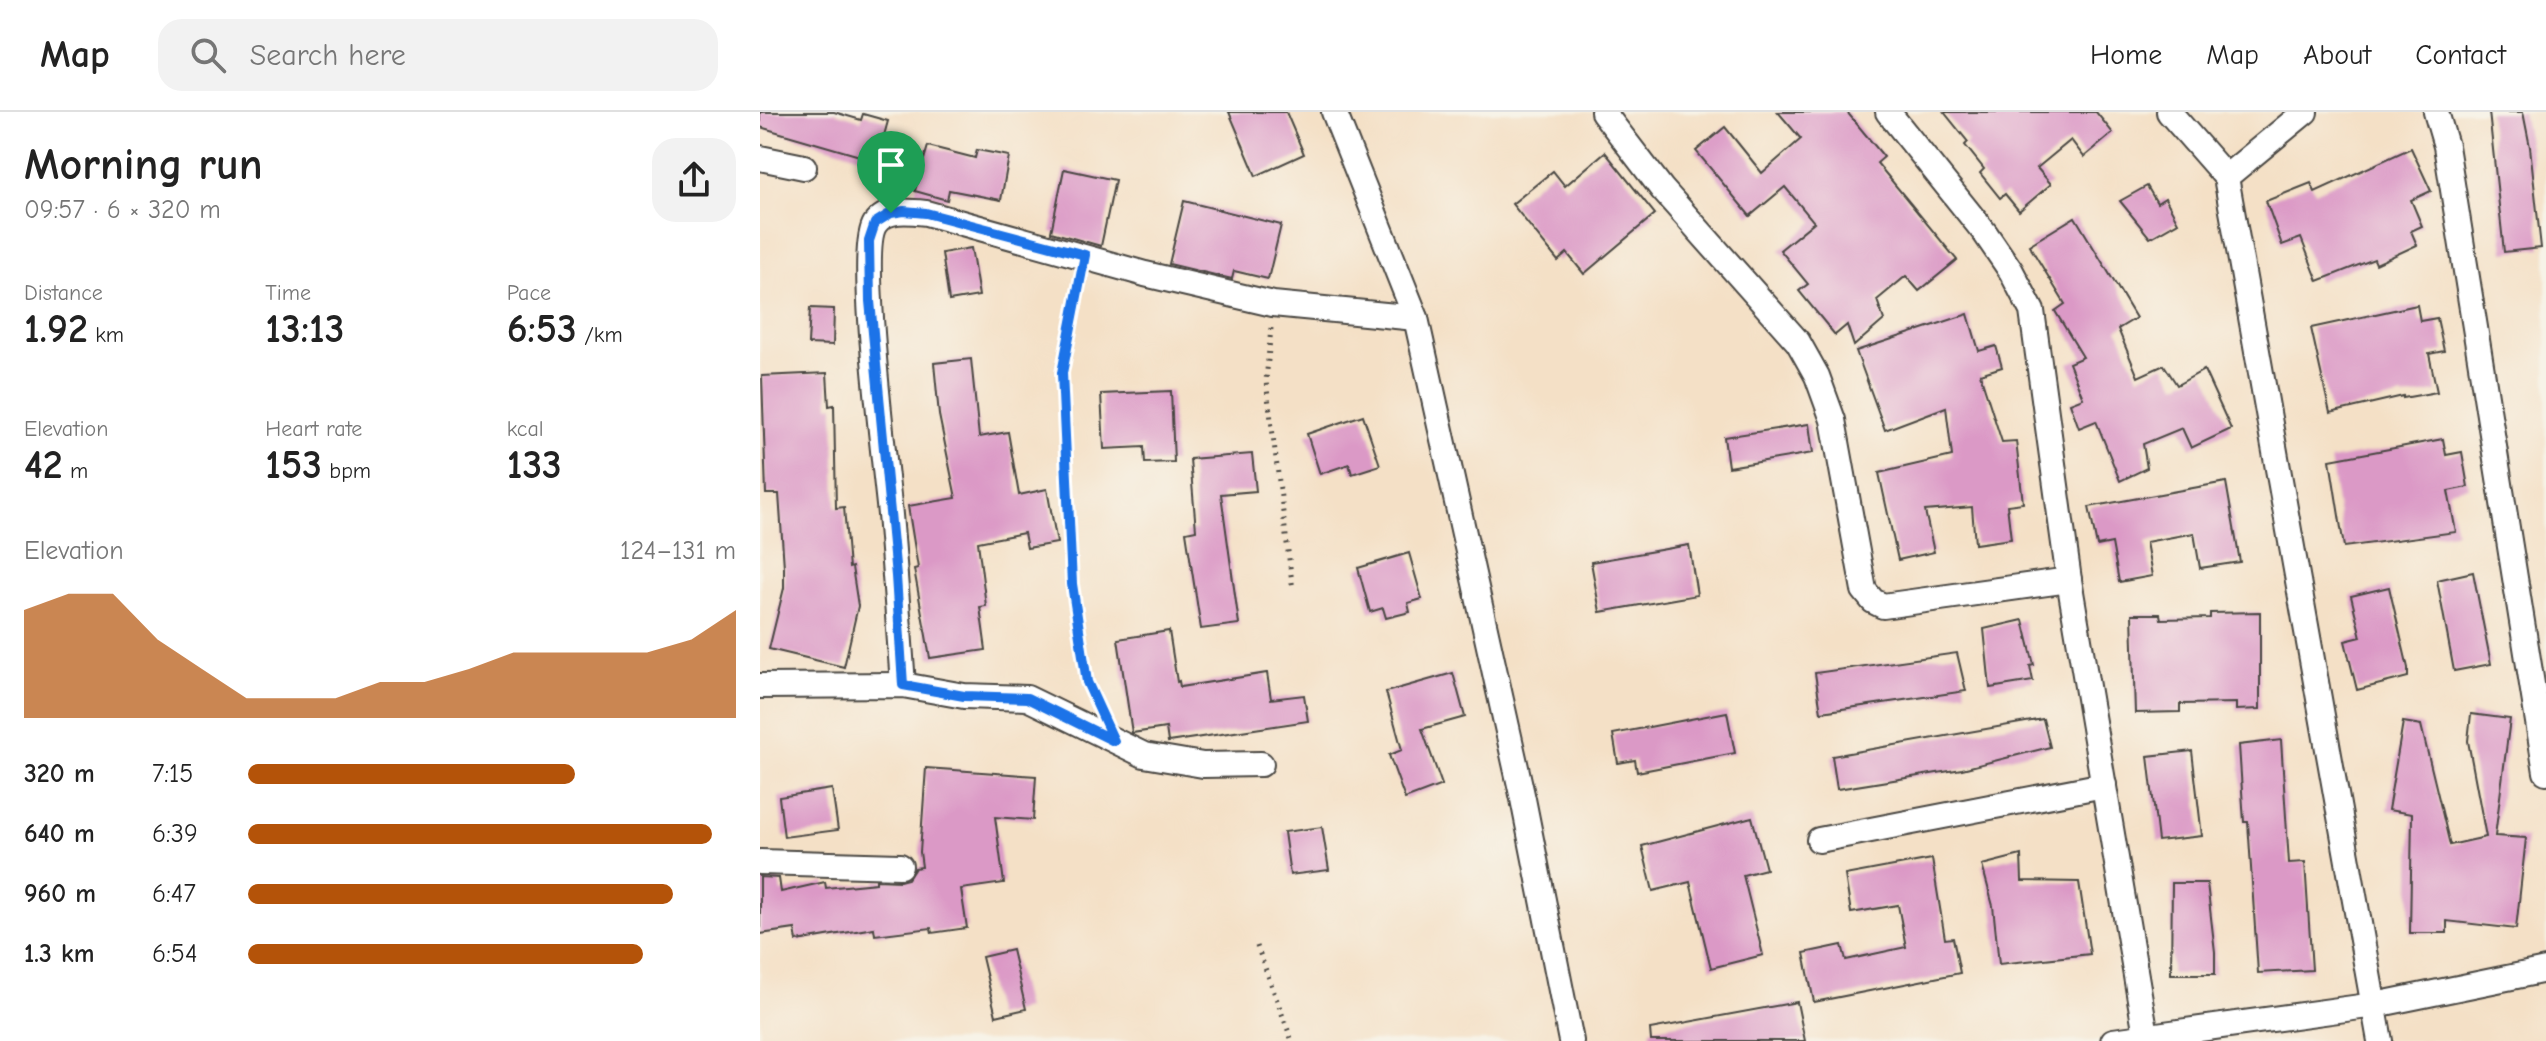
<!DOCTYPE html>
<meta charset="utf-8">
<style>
body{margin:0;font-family:"Comic Neue",sans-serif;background:#f2f2f2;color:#222;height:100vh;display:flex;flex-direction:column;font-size:30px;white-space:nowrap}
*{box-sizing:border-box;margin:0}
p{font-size:26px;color:#767676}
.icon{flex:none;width:44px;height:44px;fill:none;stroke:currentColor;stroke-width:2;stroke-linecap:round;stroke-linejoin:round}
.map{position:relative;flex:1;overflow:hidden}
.sheet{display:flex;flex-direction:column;background:#fff;width:760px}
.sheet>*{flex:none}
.pin{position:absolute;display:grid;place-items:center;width:68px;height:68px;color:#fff;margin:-82px -34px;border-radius:50% 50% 50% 0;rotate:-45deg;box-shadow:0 0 8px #0007}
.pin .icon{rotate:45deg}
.round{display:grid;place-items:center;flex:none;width:84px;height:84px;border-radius:24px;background:#f2f2f2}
.summary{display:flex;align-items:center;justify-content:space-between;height:136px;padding:0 24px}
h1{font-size:44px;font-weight:800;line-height:60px}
.stats{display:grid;grid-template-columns:repeat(3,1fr);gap:12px;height:136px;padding:8px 24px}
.stats div{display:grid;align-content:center}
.stats b{font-size:40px;font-weight:800}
.stats small{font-size:22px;font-weight:400}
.stats p{font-size:22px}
.chart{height:224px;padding:16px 24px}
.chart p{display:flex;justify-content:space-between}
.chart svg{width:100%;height:144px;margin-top:8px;fill:#b45309;opacity:.7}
ul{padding:0 24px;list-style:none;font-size:26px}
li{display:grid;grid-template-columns:128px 96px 1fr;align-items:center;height:60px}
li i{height:20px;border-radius:10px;background:#b45309}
header{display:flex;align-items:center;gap:48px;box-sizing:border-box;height:112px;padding:0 40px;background:#fff;border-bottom:2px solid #e0e0e0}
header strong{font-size:38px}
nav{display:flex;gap:44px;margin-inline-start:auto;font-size:28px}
.search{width:560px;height:72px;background:#f2f2f2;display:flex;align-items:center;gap:20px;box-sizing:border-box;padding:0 28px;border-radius:24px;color:#767676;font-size:30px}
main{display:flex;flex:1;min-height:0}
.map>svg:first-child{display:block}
.building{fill:#db99c6}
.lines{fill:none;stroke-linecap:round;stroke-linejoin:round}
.minor-casing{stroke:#494642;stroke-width:28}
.path{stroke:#494642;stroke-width:5;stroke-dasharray:2 6;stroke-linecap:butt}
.minor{stroke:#fff;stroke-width:24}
.route-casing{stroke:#fff;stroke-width:16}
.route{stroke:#1a73e8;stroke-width:10}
</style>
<header>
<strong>Map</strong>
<div class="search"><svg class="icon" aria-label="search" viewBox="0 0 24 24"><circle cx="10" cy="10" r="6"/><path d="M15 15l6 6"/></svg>Search here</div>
<nav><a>Home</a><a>Map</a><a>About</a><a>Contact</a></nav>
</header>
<main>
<section class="sheet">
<div class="summary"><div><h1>Morning run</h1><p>09:57 · 6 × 320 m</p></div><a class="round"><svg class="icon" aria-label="share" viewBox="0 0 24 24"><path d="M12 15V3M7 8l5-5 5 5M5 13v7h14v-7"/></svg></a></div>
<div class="stats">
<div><p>Distance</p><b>1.92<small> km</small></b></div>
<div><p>Time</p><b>13:13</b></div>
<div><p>Pace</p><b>6:53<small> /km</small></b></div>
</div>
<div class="stats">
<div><p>Elevation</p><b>42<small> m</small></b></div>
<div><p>Heart rate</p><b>153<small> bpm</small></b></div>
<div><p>kcal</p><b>133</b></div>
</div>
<div class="chart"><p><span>Elevation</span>124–131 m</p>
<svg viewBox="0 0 160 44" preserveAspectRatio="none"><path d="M0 44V11L10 6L20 6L30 20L40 29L50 38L60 38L70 38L80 33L90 33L100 29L110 24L120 24L130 24L140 24L150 20L160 11V44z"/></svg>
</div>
<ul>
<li><b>320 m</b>7:15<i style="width:67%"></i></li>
<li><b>640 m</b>6:39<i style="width:95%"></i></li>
<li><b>960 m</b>6:47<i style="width:87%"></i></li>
<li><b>1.3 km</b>6:54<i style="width:81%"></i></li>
</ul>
</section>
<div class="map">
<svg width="1786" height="929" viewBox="0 0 1786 929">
<rect width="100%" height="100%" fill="#f7f3e8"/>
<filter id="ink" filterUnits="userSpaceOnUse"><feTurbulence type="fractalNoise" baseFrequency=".0125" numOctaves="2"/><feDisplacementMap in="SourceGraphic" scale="16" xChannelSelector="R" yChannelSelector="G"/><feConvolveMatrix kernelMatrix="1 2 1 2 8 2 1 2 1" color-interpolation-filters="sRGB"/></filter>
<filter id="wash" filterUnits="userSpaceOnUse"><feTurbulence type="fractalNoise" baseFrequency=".006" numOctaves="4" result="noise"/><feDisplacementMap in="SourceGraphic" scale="32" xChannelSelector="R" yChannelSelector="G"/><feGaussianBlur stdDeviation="1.8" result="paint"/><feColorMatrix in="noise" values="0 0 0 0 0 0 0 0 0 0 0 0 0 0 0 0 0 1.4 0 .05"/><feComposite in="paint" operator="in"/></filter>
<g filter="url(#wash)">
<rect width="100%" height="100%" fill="#f4e0c6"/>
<g id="blocks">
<g class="building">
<path d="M 0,0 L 74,0 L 101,8 L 103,2 L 128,9 L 117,49 L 0,15 Z"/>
<path d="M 469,0 L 526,0 L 544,42 L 496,64 Z"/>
<path d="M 1018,0 L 1087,0 L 1124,45 L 1117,51 L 1197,148 L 1159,179 L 1146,164 L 1117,188 L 1124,208 L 1094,234 L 1087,213 L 1075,223 L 1039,179 L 1048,172 L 1020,138 L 1054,110 L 1025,75 L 990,104 L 936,39 L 965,15 L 1002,61 L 1041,27 Z"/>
<path d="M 1184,0 L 1336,0 L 1353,21 L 1324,45 L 1311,28 L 1277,56 L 1291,72 L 1259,99 L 1245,82 L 1240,86 L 1220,61 L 1224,57 L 1205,33 L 1208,30 Z"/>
<path d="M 1729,0 L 1763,0 L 1770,35 L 1781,136 L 1744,140 Z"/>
<path d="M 168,34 L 215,46 L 217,38 L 249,44 L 241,88 L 189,78 L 187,88 L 155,79 Z"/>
<path d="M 1651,36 L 1671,79 L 1651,88 L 1662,114 L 1651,119 L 1657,133 L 1616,152 L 1614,147 L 1558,169 L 1541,126 L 1522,133 L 1506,89 L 1551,71 L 1555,80 Z"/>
<path d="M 845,40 L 895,102 L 824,162 L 807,141 L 798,149 L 752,92 L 793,59 L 805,74 Z"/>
<path d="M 304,57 L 355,68 L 341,134 L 291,120 Z"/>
<path d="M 1387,74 L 1397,91 L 1405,86 L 1418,110 L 1390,126 L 1360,89 Z"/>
<path d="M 424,89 L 521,113 L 508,167 L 474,159 L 472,167 L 409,152 Z"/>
<path d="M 1315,105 L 1376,206 L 1358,217 L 1378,265 L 1404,253 L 1417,273 L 1444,258 L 1471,317 L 1431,336 L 1422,316 L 1383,332 L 1387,356 L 1360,369 L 1336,309 L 1319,316 L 1310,291 L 1323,286 L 1309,251 L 1323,245 L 1295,199 L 1305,192 L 1269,133 Z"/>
<path d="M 211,136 L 219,184 L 189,189 L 182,141 Z"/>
<path d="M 1657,193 L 1660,209 L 1677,206 L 1684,239 L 1669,242 L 1677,280 L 1643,286 L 1643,284 L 1570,301 L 1551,216 Z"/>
<path d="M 50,196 L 74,197 L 73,233 L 48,232 Z"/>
<path d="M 1208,202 L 1219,239 L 1236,234 L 1242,255 L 1220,262 L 1242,330 L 1256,329 L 1263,391 L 1247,393 L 1251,427 L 1215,432 L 1212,395 L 1165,399 L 1174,440 L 1138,448 L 1119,361 L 1192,344 L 1186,295 L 1125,318 L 1096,239 Z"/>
<path d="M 211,247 L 219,325 L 248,320 L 259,383 L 287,377 L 297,431 L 267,436 L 264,421 L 218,430 L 226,494 L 220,495 L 226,538 L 170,546 L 154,457 L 158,456 L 148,394 L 196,386 L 179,303 L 174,251 Z"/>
<path d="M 67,261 L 69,294 L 74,293 L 76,396 L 84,395 L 89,456 L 92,455 L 98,494 L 84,555 L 9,537 L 24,476 L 24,455 L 19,382 L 6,382 L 2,264 Z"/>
<path d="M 411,279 L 414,350 L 385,351 L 384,335 L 344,337 L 341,282 Z"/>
<path d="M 603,303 L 620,353 L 592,362 L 589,352 L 560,362 L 547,322 Z"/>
<path d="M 1049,312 L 1053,341 L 968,355 L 964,325 Z"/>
<path d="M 1683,327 L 1686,343 L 1702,340 L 1708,375 L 1688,379 L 1696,420 L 1584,435 L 1570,348 Z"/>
<path d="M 492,342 L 496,379 L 461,382 L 479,512 L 441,517 L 426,420 L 436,418 L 430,347 Z"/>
<path d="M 1466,370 L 1480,450 L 1440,456 L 1434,421 L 1386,430 L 1392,464 L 1359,470 L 1352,431 L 1337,434 L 1329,395 Z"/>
<path d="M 929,433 L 937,483 L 840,500 L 831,450 Z"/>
<path d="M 649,441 L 662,487 L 648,491 L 650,500 L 626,506 L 623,496 L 610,500 L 598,456 Z"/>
<path d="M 1713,460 L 1731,552 L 1694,559 L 1677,468 Z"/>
<path d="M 1629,475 L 1648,556 L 1648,565 L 1597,578 L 1585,529 L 1601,525 L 1591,484 Z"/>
<path d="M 1500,500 L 1500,597 L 1476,598 L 1476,591 L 1420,592 L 1420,600 L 1375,601 L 1372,502 L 1400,502 L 1401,507 L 1450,506 L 1450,501 Z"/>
<path d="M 1263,508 L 1274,553 L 1270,554 L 1273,569 L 1230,576 L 1224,517 Z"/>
<path d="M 409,519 L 417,570 L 419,569 L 420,575 L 507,561 L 511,587 L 544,583 L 548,609 L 408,630 L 406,616 L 372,621 L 358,527 Z"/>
<path d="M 1197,541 L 1206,579 L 1061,600 L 1055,561 Z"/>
<path d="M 693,561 L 705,605 L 662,617 L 682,673 L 645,687 L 629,643 L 642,638 L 626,580 Z"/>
<path d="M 967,600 L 975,641 L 877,660 L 875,648 L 858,651 L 853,622 Z"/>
<path d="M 1711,602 L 1750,607 L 1735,724 L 1766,726 L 1756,817 L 1687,809 L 1687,821 L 1650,821 L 1652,702 L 1628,698 L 1643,610 L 1661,613 L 1690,733 L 1726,725 L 1708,629 Z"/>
<path d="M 1283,607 L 1290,635 L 1202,657 L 1077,677 L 1072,644 Z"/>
<path d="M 1521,628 L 1529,751 L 1545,750 L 1552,858 L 1498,861 L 1488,710 L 1484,710 L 1479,633 Z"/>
<path d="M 1432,639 L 1442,724 L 1398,729 L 1388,644 Z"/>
<path d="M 166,656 L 276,664 L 273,708 L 235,705 L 244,771 L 201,777 L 207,816 L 172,821 L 171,816 L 115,823 L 114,816 L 37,829 L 35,817 L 0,822 L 0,765 L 19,766 L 21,780 L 65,770 L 66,776 L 116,771 L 116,768 L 140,769 L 148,767 L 155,756 L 162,755 L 160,740 Z"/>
<path d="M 72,677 L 78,718 L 24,725 L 19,685 Z"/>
<path d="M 992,705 L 1006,757 L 983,763 L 1003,843 L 951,856 L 930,770 L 893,779 L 882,734 Z"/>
<path d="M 562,715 L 569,758 L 530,763 L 524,720 Z"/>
<path d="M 1261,743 L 1262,769 L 1319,770 L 1330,842 L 1239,852 L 1233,794 L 1222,753 Z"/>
<path d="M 1172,747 L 1185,827 L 1193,826 L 1200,861 L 1054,890 L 1044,841 L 1082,833 L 1086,848 L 1146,835 L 1138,793 L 1091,801 L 1085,763 Z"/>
<path d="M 1412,771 L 1447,771 L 1455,840 L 1455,862 L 1411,862 Z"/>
<path d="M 252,838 L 266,897 L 236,904 L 222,845 Z"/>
<path d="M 1037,890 L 1045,929 L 891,929 L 890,917 Z"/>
</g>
</g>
</g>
<g filter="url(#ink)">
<use href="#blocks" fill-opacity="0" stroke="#494642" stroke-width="2"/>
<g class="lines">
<g class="minor-casing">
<g id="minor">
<path d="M 574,0 L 656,206 L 763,687 L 811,929"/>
<path d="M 843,0 L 902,77 L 1038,230 L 1057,264 L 1073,308 L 1104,478 L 1113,489 L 1123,494 L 1309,468"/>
<path d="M 1128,0 L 1225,121 L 1251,159 L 1272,199 L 1309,468 L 1386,923"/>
<path d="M 1409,0 L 1466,65 L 1620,929"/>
<path d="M 1676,0 L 1686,34 L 1786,660"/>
<path d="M 0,46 L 44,55"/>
<path d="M 1466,65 L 1545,0"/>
<path d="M 143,573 C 139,516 135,459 130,403 C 126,358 97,139 115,112 C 126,96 149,99 166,101 L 385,162 L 513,192 L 656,206"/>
<path d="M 0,574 L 143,573 L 204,584 L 267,586 L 384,643 L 443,653 L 501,652"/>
<path d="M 1059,728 L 1344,673"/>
<path d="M 0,750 L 140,754"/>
<path d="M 1353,929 L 1615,893 L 1786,858"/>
</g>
</g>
<g class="path">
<path d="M 320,167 L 302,261 L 312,472 L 327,570 L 337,592"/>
<path d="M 511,216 L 506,269 L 533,478"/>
<path d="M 497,834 L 532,929"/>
</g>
<use href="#minor" class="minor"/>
</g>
</g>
<g class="lines" filter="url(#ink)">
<g class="route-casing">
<path id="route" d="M 144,99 L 166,101 L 325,143 L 302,261 L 312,472 L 327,570 L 354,629 L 267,586 L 204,584 L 143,573 L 136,464 L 110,189 L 109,129 L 115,111 L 131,101 Z"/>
</g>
<use href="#route" class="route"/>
</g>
</svg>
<div class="pin" style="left:131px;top:101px;background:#1e9e55"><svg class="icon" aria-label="arrive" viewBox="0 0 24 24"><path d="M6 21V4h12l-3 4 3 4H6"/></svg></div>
</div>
</main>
